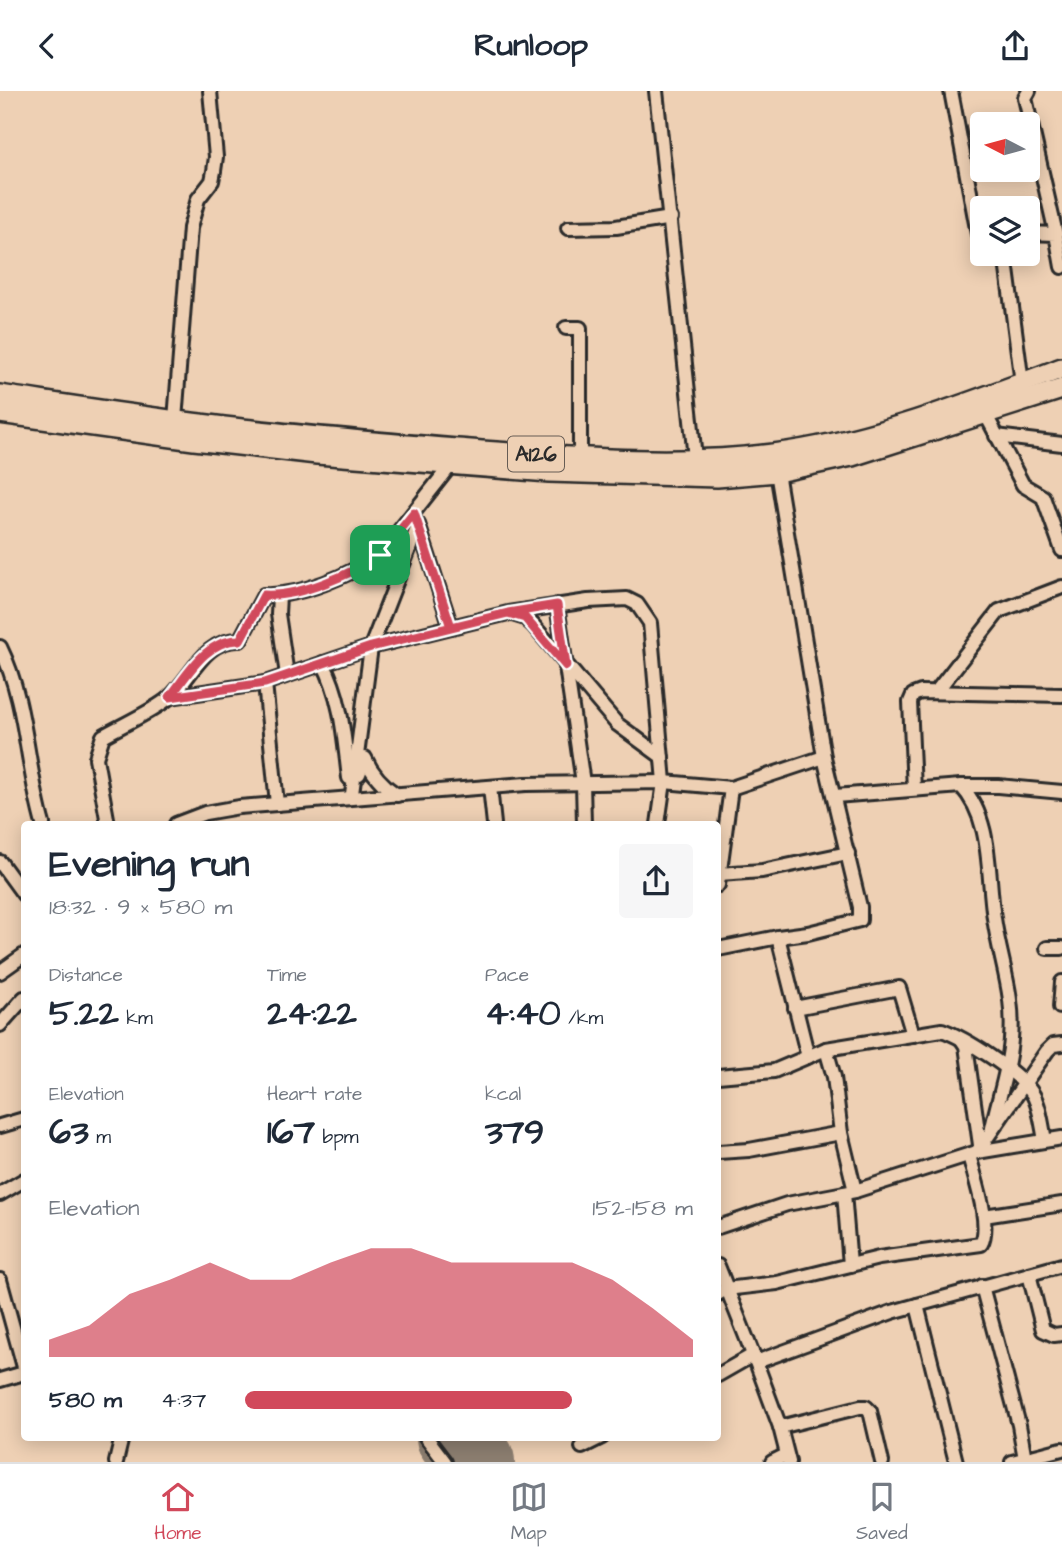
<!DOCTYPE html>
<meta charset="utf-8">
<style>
body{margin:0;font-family:"Architects Daughter",sans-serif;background:#f6f6f7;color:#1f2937;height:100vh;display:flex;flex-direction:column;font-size:26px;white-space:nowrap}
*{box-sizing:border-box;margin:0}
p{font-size:23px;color:#747a83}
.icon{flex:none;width:38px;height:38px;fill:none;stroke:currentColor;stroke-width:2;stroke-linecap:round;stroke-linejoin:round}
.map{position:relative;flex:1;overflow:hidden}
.side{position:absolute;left:21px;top:730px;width:700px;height:620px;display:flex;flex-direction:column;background:#fff;border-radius:7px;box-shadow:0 4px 18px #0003}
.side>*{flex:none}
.needle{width:46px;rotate:276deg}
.fabs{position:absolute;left:970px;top:21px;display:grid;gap:14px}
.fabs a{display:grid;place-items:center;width:70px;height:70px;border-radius:7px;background:#fff;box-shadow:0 4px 18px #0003;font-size:35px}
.pin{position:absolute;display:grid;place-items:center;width:60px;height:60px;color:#fff;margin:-30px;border-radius:14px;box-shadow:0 4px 10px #0006}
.round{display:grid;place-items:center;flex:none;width:74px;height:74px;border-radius:7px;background:#f6f6f7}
.headline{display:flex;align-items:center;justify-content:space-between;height:119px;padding:0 28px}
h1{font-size:38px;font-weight:800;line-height:52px}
.stats{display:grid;grid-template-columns:repeat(3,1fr);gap:10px;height:119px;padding:7px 28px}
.stats div{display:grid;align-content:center}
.stats b{font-size:35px;font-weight:800}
.stats small{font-size:19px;font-weight:400}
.stats p{font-size:19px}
.chart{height:196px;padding:14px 28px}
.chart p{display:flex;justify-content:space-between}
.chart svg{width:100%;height:126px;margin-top:7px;fill:#d1495b;opacity:.7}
ul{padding:0 28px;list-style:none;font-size:23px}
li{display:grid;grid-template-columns:112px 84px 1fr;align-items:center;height:52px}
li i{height:18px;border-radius:9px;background:#d1495b}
header{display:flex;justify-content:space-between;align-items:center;height:91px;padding:0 28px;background:#fff;font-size:32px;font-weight:800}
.tab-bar{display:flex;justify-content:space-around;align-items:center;height:98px;border-top:2px solid #e0e1e3;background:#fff;font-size:19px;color:#747a83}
.tab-bar a{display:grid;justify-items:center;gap:4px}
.tab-bar .active{color:#d1495b}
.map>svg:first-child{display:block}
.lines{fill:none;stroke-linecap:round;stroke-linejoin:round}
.runway{stroke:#8c7e70;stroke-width:80}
.minor-casing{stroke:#2b2b2b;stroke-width:18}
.highway-casing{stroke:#2b2b2b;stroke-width:24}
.minor{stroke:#eed0b4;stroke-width:12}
.highway{stroke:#eed0b4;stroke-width:19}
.route-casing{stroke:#fff;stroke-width:14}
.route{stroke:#d1495b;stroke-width:9}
.labels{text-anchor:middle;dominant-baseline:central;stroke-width:5;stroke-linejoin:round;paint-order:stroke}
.shield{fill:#eed0b4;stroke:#665c54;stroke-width:2}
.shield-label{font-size:21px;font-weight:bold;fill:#2b2b2b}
</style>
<header><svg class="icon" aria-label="back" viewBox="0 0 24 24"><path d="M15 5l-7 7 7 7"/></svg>Runloop<svg class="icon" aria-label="share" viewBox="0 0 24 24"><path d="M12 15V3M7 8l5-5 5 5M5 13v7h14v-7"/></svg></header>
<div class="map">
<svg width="1062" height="1371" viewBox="0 0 1062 1371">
<rect width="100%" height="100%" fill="#eed0b4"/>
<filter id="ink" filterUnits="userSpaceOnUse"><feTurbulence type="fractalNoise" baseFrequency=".0143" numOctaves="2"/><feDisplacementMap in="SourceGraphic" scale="14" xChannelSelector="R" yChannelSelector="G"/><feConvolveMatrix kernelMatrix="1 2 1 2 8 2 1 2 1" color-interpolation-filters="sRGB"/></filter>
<g filter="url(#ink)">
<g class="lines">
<path class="runway" d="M 456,1346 L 475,1371"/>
<g class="minor-casing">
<g id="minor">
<path d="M 656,0 L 695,367"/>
<path d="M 951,0 L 978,143 L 982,143"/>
<path d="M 1029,0 L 1025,7 L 1056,143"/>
<path d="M 568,137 L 616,136 L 671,127"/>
<path d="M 1027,142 L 1056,143 L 1062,176"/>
<path d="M 1005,163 L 1022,292"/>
<path d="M 566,237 L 580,237 L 580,366"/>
<path d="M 986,324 L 1023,394 L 1043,406 L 1062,459"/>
<path d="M 175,329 L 190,137 L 198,108 L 212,90 L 214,80 L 216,66 L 210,0"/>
<path d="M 996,345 L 1062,353"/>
<path d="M 418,433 L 451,536"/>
<path d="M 279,505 L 278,523 L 287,584"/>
<path d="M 557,514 L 583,692 L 584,733"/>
<path d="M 512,523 L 525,527 L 533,534 L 617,633 L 662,666"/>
<path d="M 0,556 C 27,611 26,674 43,733"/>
<path d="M 323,572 C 342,608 344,647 349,687"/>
<path d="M 265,592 L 277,713"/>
<path d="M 936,601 L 999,520 L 1062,496"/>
<path d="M 170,606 L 265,592 L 371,556 L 423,543 L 508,522 L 588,510 L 627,508 L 637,513 L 650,532 L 664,691 L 658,733"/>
<path d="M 359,683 L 365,667 C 372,683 382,694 397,704"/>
<path d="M 961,695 C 993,729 987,784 994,827 C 1000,870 1015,904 1011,948 C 1009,978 998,1008 992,1037"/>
<path d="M 490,696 L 494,733"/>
<path d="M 914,698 L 910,611 L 913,604 L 921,601 L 1062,604"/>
<path d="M 352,703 L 371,556 L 418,435"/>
<path d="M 835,705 L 961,695 L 998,695 L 1062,701"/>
<path d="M 108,733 L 96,667 L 103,645 C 122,634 154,620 170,606 C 193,585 204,548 240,549 L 264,504 C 300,506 350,484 380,464 L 451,374"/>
<path d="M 176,733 L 205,722 L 239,716 L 526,693 L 664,691 L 731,697 L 824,666"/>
<path d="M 0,771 L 24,804"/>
<path d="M 719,783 L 762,780 L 848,762"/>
<path d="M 718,794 L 731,697"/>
<path d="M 778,846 L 808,966"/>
<path d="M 1047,857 L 1062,857"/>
<path d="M 718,858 L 778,846 L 808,842 L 860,829 L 860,816 L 824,666 L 777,381"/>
<path d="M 0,881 L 24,864"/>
<path d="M 1060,916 L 1062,891"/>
<path d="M 795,917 L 899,897 L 913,944"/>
<path d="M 0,934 L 24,907"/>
<path d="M 962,949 L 966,955 L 980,1054"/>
<path d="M 826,958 L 834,986 L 841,1042 L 855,1100"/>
<path d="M 718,985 L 774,980 L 826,958 L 942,939 C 965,947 1019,981 1032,1002 C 1040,1014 1042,1035 1045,1049"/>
<path d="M 0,1035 L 24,1028"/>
<path d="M 718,1061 L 749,1059 L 841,1042"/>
<path d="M 977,1061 L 1047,960 L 1053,954 L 1062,953"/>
<path d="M 844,1102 L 850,1174"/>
<path d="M 0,1103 L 24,1089"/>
<path d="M 984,1125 L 1062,1113"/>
<path d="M 718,1136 L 787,1113 L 855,1100 L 977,1061 L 1062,1047"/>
<path d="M 718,1175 L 756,1271 L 780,1336 L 789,1371"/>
<path d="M 1029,1183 L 1043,1239 L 1054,1244 L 1062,1243"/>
<path d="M 0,1189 L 24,1276"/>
<path d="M 982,1195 L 1019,1334 L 1025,1368"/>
<path d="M 718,1203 L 726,1198 L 777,1192 L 879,1167 L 981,1153 C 992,1134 974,1085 969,1064"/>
<path d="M 917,1214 L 956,1371"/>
<path d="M 756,1271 L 892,1221 L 1062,1174"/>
<path d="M 718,1284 L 753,1264"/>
<path d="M 0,1289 L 24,1282"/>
<path d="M 780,1336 L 860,1316 L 866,1316 L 870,1320 L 882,1371"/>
<path d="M 426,1346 L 445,1371"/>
<path d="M 582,1356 L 602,1346"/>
<path d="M 116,1371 L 122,1346"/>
<path d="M 772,1371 L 786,1364"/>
<path d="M 1012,1371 L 1062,1358"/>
</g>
</g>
<g class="highway-casing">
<g id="highway">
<path d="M 0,304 C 80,316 161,329 242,338 C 313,346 385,352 457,358 C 564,366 682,377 787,361 C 880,347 974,310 1062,277"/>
<path d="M 0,322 L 194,349 L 317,363 L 549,381 L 717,386 L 777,381 L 852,365 L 1062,298"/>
</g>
</g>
<use href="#minor" class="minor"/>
<use href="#highway" class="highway"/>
</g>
</g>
<g class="lines" filter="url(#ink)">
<g class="route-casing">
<path id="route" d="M 380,464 C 350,484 300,506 264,504 L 240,549 C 207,548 188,583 170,606 L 265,592 L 371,556 L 508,522 L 557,514 L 566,575 L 525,527 L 508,522 L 451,536 L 414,422 L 380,464"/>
</g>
<use href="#route" class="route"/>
</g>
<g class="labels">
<rect class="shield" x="508" y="345.5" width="56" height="35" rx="5"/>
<g class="shield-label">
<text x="536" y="363">A126</text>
</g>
</g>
</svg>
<div class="fabs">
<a><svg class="needle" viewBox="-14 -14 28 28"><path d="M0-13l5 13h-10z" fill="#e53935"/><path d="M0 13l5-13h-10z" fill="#747a83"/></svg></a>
<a><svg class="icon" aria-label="layers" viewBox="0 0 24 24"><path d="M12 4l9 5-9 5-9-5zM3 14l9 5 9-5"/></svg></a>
</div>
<div class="pin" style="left:380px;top:464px;background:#1e9e55"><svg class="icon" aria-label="arrive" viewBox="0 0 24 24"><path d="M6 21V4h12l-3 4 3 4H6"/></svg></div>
<section class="side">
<div class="headline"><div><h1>Evening run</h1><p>18:32 · 9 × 580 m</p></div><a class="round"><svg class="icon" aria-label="share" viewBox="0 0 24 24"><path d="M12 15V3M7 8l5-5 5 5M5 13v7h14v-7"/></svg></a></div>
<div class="stats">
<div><p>Distance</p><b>5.22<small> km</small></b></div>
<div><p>Time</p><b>24:22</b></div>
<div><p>Pace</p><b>4:40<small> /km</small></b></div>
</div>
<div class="stats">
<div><p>Elevation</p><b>63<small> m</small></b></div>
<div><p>Heart rate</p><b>167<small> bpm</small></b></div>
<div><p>kcal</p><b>379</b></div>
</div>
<div class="chart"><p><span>Elevation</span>152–158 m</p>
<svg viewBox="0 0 160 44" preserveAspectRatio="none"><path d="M0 44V38L10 33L20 22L30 17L40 11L50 17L60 17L70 11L80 6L90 6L100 11L110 11L120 11L130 11L140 17L150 27L160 38V44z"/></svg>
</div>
<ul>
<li><b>580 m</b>4:37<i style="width:73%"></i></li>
</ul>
</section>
</div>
<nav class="tab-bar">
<a class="active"><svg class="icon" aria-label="home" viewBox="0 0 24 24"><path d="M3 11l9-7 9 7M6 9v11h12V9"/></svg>Home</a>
<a><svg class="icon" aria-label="map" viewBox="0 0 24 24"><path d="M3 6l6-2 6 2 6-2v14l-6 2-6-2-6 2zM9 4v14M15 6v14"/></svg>Map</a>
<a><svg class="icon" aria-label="saved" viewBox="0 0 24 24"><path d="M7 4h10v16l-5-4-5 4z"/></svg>Saved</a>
</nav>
